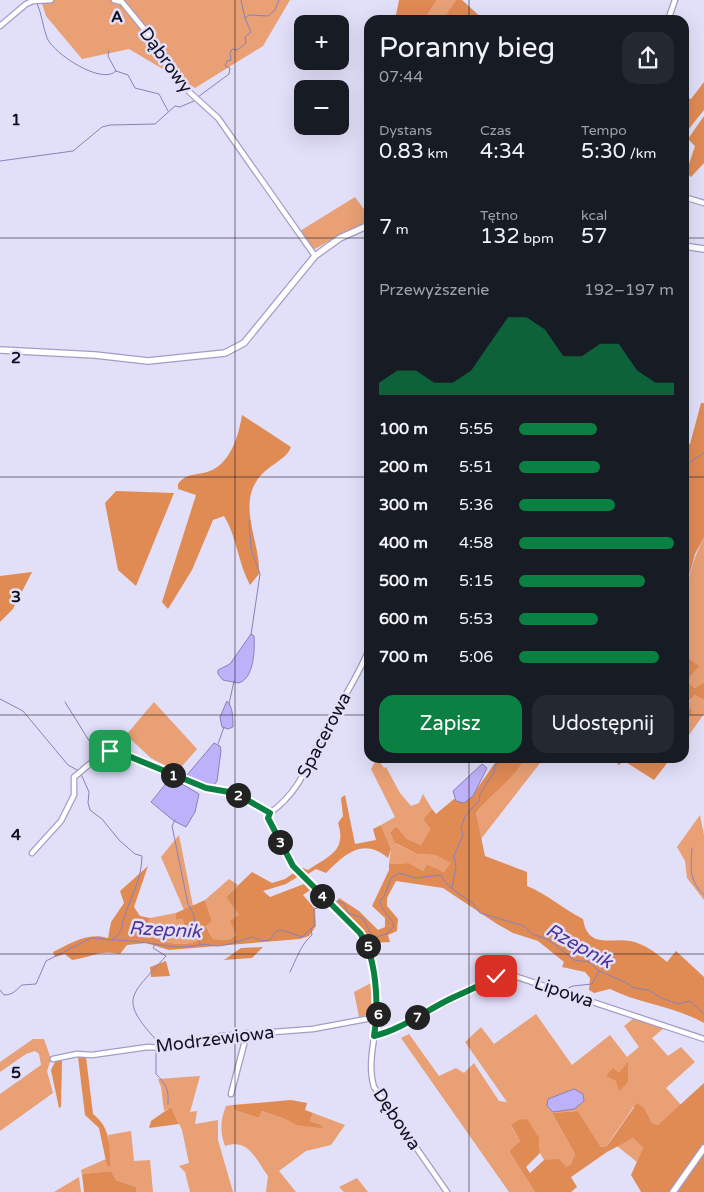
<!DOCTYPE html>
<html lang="pl">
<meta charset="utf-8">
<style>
body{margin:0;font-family:"Varela Round",sans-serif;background:#242831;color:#f1f3f6;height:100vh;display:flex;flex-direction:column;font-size:19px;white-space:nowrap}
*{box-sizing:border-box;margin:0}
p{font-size:16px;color:#9ea1a6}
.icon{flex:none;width:28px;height:28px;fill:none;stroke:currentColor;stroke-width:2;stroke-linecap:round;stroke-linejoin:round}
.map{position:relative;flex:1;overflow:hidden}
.side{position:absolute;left:364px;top:15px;width:325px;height:748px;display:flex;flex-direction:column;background:#171b24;border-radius:15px;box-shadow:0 5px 20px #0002}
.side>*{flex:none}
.tools{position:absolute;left:294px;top:15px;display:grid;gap:10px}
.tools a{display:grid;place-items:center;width:55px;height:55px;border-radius:10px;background:#171b24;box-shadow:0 5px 20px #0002;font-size:25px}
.pin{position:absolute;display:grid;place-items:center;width:42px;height:42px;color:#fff;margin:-21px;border-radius:10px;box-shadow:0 2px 8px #0006}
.km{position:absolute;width:25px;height:25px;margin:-12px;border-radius:50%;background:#222;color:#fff;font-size:14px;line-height:25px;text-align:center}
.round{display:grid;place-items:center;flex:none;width:52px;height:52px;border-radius:15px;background:#242831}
.head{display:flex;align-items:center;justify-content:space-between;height:85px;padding:0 15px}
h1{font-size:28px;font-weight:600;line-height:38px}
.stats{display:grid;grid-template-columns:repeat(3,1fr);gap:8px;height:85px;padding:5px 15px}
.stats div{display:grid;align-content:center}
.stats b{font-size:21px;font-weight:600}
.stats small{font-size:14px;font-weight:400}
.stats p{font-size:14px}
.chart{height:140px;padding:10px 15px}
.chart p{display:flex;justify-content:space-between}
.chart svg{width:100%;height:90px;margin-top:5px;fill:#0b8043;opacity:.7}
.action{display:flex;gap:10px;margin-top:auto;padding:10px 15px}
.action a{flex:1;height:58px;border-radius:15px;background:#0b8043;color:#fff;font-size:20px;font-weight:600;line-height:58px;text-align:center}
.action a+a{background:#242831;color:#f1f3f6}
ul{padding:0 15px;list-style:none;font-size:16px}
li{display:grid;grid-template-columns:80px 60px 1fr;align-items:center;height:38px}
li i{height:12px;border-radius:6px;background:#0b8043}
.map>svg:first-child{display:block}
.green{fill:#e8a074}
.forest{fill:#e08a54}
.water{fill:#bdb1f9;stroke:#8a81b8}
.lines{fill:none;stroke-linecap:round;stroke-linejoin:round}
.stream{stroke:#8a81b8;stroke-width:1}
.street-casing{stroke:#a39dc6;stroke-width:7}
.secondary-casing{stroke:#a39dc6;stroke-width:8}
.street{stroke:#fff;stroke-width:4.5}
.secondary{stroke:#fff;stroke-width:5.5}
.route-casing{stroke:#fff;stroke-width:10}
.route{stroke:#0b8043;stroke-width:6}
.grid{fill:none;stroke:#13101f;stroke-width:1;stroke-opacity:0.55}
.labels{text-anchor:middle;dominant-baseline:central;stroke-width:5;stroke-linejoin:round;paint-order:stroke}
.street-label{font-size:18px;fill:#13101f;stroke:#e2dff9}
.water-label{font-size:19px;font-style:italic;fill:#513398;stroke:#e2dff9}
.grid-label{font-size:16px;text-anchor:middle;font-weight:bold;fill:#13101f;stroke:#e2dff9;stroke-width:5;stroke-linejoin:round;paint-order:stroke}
</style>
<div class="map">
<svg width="704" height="1192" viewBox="0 0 704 1192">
<rect width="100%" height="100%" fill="#e2dff9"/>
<g class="green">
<path d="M 41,0 L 290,0 L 263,46 L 195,88 L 129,49 L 82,59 L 46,16 Z"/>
<path d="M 437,0 L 456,0 L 442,20 L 424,20 Z"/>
<path d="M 355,197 L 369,216 L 369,223 L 349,230 L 313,250 L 300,231 Z"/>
<path d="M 704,537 L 704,682 L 695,688 L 686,681 L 689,660 L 684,664 C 684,615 681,583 704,537 Z"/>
<path d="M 695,695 L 704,700 L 704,714 L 684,742 L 686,705 Z"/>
<path d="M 154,702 L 197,749 L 177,772 L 151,758 L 126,735 Z"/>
<path d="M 377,758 L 384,768 L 386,767 L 400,793 L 411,806 L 419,803 L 423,794 L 432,809 L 423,819 L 430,829 L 421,845 L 407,839 L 396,826 L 390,832 L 396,844 L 417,854 L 435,855 L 452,863 L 444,872 L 427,864 L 423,871 L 409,863 L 389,864 L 391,849 L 381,825 L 395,817 L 371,769 Z"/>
<path d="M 525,758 L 544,758 L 481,839 L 476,813 C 491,794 514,780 525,758 Z"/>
<path d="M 700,815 L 704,835 L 704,900 L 687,878 L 685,861 L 677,847 Z"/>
<path d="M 179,835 L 193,906 L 184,910 L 161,857 Z"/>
<path d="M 229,879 L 238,885 L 226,897 L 239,915 L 238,935 L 228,940 L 213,939 L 206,925 L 212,921 L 205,900 Z"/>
<path d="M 176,913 L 176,920 L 183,919 L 193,925 L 197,941 C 178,948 161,941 144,934 L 150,918 Z"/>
<path d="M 371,983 L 374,1014 L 359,1017 L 354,992 Z"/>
<path d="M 536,1014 L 572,1065 L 610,1035 L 627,1057 L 639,1047 L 624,1026 L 634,1018 L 664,1028 L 652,1038 L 668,1056 L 681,1047 L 695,1062 L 666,1088 L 681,1105 L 658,1125 L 652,1123 L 645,1109 L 633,1107 C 625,1121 615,1132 607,1146 L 601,1147 L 578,1111 L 552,1113 L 575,1154 L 571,1164 L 566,1167 L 544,1160 L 540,1153 L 539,1138 L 511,1126 L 520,1141 L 509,1151 L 535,1192 L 509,1192 L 401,1038 L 409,1034 L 439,1076 L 456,1068 L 464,1073 L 474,1063 L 499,1101 L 507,1102 L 465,1042 L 481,1027 L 494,1044 Z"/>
<path d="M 33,1039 L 44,1039 L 51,1059 L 47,1071 L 53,1093 L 0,1131 L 0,1094 L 41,1065 L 39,1054 L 35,1051 L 26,1054 L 0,1072 L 0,1062 Z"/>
<path d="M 200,1076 L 190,1112 L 197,1111 L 195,1124 L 218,1120 L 218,1140 L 233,1192 L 190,1192 L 185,1172 L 179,1166 L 189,1163 L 182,1130 L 171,1107 L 164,1111 L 161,1087 L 158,1079 Z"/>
<path d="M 233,1105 L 234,1110 L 259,1118 L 262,1111 L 285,1119 L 296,1125 L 322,1125 L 310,1121 L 313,1113 L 345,1125 L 331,1145 L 306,1151 L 279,1171 L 296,1192 L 266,1192 L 268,1176 C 256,1160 249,1138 225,1146 C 220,1131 220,1121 226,1106 Z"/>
<path d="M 131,1131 L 134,1161 L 150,1160 L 153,1192 L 136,1192 L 136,1187 L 116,1180 L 111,1171 L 82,1174 L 81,1170 L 106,1159 L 107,1166 L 111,1166 L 108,1135 Z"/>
<path d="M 633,1138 L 643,1148 L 637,1162 L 617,1146 Z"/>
<path d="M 79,1177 L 81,1192 L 54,1192 Z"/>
<path d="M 357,1178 L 368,1192 L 344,1192 L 339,1187 Z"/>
</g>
<g class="forest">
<path d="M 399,0 L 437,0 L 424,20 L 395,20 Z"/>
<path d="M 456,0 L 462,0 L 484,20 L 442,20 Z"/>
<path d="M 704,82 L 704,110 L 684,135 L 684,97 L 691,99 Z"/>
<path d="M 704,116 L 704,163 L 691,177 L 686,173 L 695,146 L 688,139 Z"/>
<path d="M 701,403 L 704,403 L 704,537 L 695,554 L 684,594 L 684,445 L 690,444 Z"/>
<path d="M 242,415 L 291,447 C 287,460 265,466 256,482 C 239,509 261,545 259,574 L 250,585 C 238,563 237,537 224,516 L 213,520 L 192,570 L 168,609 L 162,602 L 196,495 L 178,489 L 178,484 C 187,472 197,476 210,471 C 231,463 239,434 242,415 Z"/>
<path d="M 116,491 L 174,493 L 136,586 L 118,570 L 105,503 Z"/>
<path d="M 32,572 L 13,609 L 0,622 L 0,576 Z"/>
<path d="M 689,659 L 699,666 L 686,681 L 695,688 L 704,682 L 704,700 L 695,695 L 686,704 L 692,711 L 686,725 L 684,722 L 684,664 Z"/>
<path d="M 499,758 L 525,758 C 514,780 491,794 476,813 L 485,856 L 527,872 L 527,886 C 547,894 563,909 583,919 C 588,950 611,937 630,941 C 645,944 655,952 667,962 L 676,951 L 704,977 L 704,1023 C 674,1006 640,1004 610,989 L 594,993 L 589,990 L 590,978 L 585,972 L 562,967 L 564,962 L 538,941 L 513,933 L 497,924 L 443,888 L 396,881 L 387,898 L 387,906 L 398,919 L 397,931 L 388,935 L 390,942 L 369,943 L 366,936 L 335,906 L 339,898 L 359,911 L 378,930 L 385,927 L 385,918 L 372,906 L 389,870 L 389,864 L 409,863 L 423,871 L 427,864 L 444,872 L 451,863 L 435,855 L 417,854 L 395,843 L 390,832 L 396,826 L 407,839 L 421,845 L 430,829 L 423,819 L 432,809 L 436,814 L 454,799 L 463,803 C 477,793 487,772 499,758 Z"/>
<path d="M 611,758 L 671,758 L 654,780 L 624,761 L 619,765 Z"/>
<path d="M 345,795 L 355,844 L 376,840 L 373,829 L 381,825 L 391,849 L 388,858 C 363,837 345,854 326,873 L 316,869 L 305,876 L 300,867 L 308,870 C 329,856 347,851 338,823 L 343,816 L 341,798 Z"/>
<path d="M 148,866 L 134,907 L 140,916 L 150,918 L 144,934 C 161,941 178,948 197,941 L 193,925 L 185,928 L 183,919 L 176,920 L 176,913 L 205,900 L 212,921 L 206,926 L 213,939 L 228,940 L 237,935 L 230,921 L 239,915 L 226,897 L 252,872 L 272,883 L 285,879 L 295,872 L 299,876 L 286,884 L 263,891 L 270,897 L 304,884 L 310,890 L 303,895 L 315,909 L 316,926 L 309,936 L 300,939 L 169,950 L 146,943 L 127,945 L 120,954 C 97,950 94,957 72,960 L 65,954 L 55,957 L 53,952 C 72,943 87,932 108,938 L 111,922 L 124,903 L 120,891 Z"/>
<path d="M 263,947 L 252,958 L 224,960 L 241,948 Z"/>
<path d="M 166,961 L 170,976 L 151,977 L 150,967 Z"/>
<path d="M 78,1057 L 86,1057 L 93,1114 C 111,1128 109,1145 111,1166 L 107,1166 L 99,1128 L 85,1115 Z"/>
<path d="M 56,1060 L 62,1060 L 61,1107 L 59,1108 L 51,1070 Z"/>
<path d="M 628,1062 L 628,1082 L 619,1091 L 616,1081 L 606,1076 L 613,1068 L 619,1073 Z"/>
<path d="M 704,1083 L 704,1146 L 670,1192 L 641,1192 L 640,1190 L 631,1175 L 643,1148 L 633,1138 L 607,1152 L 571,1177 L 577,1187 L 571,1192 L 535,1192 L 509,1151 L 520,1141 L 511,1125 L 519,1120 L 527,1119 L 539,1138 L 540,1153 L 526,1167 L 530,1173 L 544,1160 L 559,1159 L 566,1167 L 571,1164 L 575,1154 L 552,1113 L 578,1111 L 601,1147 L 607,1146 L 637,1103 L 645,1109 L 652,1123 L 658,1125 Z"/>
<path d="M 291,1100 L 307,1103 L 305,1110 L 313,1113 L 310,1121 L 322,1125 L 322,1128 L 296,1125 L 285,1119 L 262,1111 L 259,1118 L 234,1110 L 233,1105 Z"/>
<path d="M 171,1107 L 179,1124 L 149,1128 L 151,1121 Z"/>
<path d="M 704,1152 L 704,1192 L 676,1192 Z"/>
<path d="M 111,1171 L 116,1180 L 136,1187 L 136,1192 L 139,1192 L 84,1192 L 82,1174 Z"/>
</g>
<g class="water">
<path d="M 251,634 L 254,636 C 255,649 254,680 238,683 L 223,680 L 218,674 L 218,670 L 230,664 Z"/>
<path d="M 227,701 C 233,707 233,718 233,727 L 228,729 L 222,727 L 220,717 Z"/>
<path d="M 214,743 L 220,746 L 221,751 L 217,781 L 214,785 L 195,781 L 187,775 Z"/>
<path d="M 482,764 L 487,768 L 473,796 L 464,803 L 456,801 L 453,791 Z"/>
<path d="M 168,781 L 182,784 L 199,794 L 195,812 L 186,827 L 174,821 L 151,802 Z"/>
<path d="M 574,1089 L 583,1094 L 584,1101 L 574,1109 L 553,1112 L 547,1106 L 548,1099 Z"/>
</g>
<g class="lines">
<g class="stream">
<path d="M 241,0 L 245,18"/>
<path d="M 37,3 C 42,15 43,27 47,38 C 53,53 102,86 116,71"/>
<path d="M 109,51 L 108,56 L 116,71 L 128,75 L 135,88 L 159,94 L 168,111"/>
<path d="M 198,97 L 229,74 L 230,68 L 225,66 L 227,61 L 231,60 L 230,54 L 232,49 L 237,50 L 246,43 L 245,37 L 251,32 L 245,18 L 249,15 L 268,16 L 275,10 L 279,0"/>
<path d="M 0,161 L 73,151 L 102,127 L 110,125 L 155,124 L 175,106 L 180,107 L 194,101"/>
<path d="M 684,466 L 704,453"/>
<path d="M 249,520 L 251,549 L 260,574 L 251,635"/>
<path d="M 0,699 L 23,711 L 68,765 L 79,771"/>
<path d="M 65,702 L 98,755 L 78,770"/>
<path d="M 229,704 L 234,681"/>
<path d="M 218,744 L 224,727"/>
<path d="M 81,774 L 89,792 L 88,803 L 90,810 L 102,819 L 119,840 L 135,854 L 142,856 C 142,878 131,897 124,917 C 122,922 123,928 120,932 C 118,936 114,938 111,940 C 131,940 148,943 168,946 C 179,948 188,947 199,945 C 205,943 212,946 218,946 C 229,945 241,940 252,937 L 262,941 L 270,940 L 276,931 L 282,930 L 302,937 L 314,926 L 314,909 L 329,904"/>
<path d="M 175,820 L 172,826 L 188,904 L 193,913 L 200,944"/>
<path d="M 692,848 C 691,869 688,879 704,895"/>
<path d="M 452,888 L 456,867 L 454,856 L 463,835 L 461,828 L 465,816 L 479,801 L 480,794 L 494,772 L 495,765 L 505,758"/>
<path d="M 333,903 L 338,901 L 344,904 L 348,913 L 363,918 L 373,938 C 382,935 389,935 394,926 C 391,916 381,911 380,901 L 385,895 L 391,878 L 399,873 L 415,878 L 441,875 C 448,893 472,896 480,913 L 524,926 L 532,934 L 549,940 L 574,960 L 589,962 L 599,971 L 625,982 L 634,988 L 649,990 L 661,998 L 679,1004 L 690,1001 L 704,1014"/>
<path d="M 155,944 L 153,948 L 166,956 C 130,997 117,998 160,1044 L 156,1045"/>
<path d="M 290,972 C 296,960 301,944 312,935 L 311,928"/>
<path d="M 566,989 L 573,986 L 592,984 L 599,971"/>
<path d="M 0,990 L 4,995 C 13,995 16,990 22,985 L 36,984 L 46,961 L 91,938 L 111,940"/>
<path d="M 156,1051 L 156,1074 C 166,1084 169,1089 168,1104"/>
</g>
<g class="street-casing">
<g id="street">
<path d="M 114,0 L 122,2 L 158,46 L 172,71 L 185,88 L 218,118 L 315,256"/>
<path d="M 668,20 L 675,0"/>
<path d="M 0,26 L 26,4 L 33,1 L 51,0"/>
<path d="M 684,197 L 704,203"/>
<path d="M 270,813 C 303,789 308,761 326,728 C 341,702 358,677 369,649"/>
<path d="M 32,853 L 61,821 L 74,795 L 74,777 C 90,765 100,750 121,753 L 206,788 L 235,793 L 270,813 L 268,818 L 293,866 L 360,933 C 372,950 380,995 377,1016 C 375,1039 367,1064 374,1087 L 447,1192"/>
<path d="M 374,1036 L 386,1033 L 505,973 L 704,1039"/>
<path d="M 53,1059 L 77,1054 L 92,1055 L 148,1047 L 164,1048 L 221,1036 L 313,1029 L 377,1017"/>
<path d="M 231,1094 L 247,1033"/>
</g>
</g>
<g class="secondary-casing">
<g id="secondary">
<path d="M 684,246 L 704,249"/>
<path d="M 0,350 L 95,355 L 148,361 L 225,353 L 244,343 L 315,256 L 340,238 L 369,225"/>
<path d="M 673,1192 L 704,1148"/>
</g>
</g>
<use href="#street" class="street"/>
<use href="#secondary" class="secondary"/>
</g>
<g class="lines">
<g class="route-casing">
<path id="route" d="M 110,751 L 121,753 L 206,788 L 235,793 L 270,813 L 268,818 L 293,866 L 360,933 C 377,958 379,1006 374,1036 C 400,1030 424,1012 448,1000 C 464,992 481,986 496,976"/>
</g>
<use href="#route" class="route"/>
</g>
<path class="grid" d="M 235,0 L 235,1192M 469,0 L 469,20M 0,238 L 369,238M 684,238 L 704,238M 0,477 L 369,477M 684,477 L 704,477M 0,715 L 369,715M 684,715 L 704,715M 469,758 L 469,1192M 0,954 L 704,954"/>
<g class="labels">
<g class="street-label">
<text transform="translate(166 60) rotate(54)">Dąbrowy</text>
<text transform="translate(324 735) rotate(-62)">Spacerowa</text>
<text transform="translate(564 992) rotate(19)">Lipowa</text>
<text transform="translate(215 1039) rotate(-7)">Modrzewiowa</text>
<text transform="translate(397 1119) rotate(56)">Dębowa</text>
</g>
<g class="water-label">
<text transform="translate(165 930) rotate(3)">Rzepnik</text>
<text transform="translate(579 946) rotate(29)">Rzepnik</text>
</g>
</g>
<g class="grid-label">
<text x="117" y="22">A</text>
<text x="16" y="125">1</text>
<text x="16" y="363">2</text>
<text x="16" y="602">3</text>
<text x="16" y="840">4</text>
<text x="16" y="1078">5</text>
</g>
</svg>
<div class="tools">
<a>+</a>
<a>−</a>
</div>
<div class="pin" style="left:110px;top:751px;background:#1e9e55"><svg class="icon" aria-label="arrive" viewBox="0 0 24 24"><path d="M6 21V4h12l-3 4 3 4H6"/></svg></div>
<div class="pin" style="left:496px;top:976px;background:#d93025"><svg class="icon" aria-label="check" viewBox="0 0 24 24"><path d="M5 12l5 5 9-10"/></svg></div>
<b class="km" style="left:173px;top:775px">1</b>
<b class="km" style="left:238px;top:795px">2</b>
<b class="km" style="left:280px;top:842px">3</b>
<b class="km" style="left:322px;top:896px">4</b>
<b class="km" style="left:368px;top:946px">5</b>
<b class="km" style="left:378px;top:1014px">6</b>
<b class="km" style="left:417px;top:1017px">7</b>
<section class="side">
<div class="head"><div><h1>Poranny bieg</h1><p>07:44</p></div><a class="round"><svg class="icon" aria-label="share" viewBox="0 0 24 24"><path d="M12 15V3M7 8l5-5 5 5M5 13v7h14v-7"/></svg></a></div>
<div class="stats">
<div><p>Dystans</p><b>0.83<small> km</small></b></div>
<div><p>Czas</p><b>4:34</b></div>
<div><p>Tempo</p><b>5:30<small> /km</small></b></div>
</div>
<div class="stats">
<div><b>7<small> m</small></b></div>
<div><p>Tętno</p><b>132<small> bpm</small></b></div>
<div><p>kcal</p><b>57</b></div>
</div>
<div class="chart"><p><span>Przewyższenie</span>192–197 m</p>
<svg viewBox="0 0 160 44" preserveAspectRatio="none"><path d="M0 44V38L10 32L20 32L30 38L40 38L50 32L60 19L70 6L80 6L90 12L100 25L110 25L120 19L130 19L140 32L150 38L160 38V44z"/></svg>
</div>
<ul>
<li><b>100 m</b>5:55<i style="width:50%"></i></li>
<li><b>200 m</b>5:51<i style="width:52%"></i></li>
<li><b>300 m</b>5:36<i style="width:62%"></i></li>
<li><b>400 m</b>4:58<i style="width:100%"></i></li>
<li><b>500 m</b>5:15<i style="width:81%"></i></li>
<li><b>600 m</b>5:53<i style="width:51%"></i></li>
<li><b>700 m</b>5:06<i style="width:90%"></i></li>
</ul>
<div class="action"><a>Zapisz</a><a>Udostępnij</a></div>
</section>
</div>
